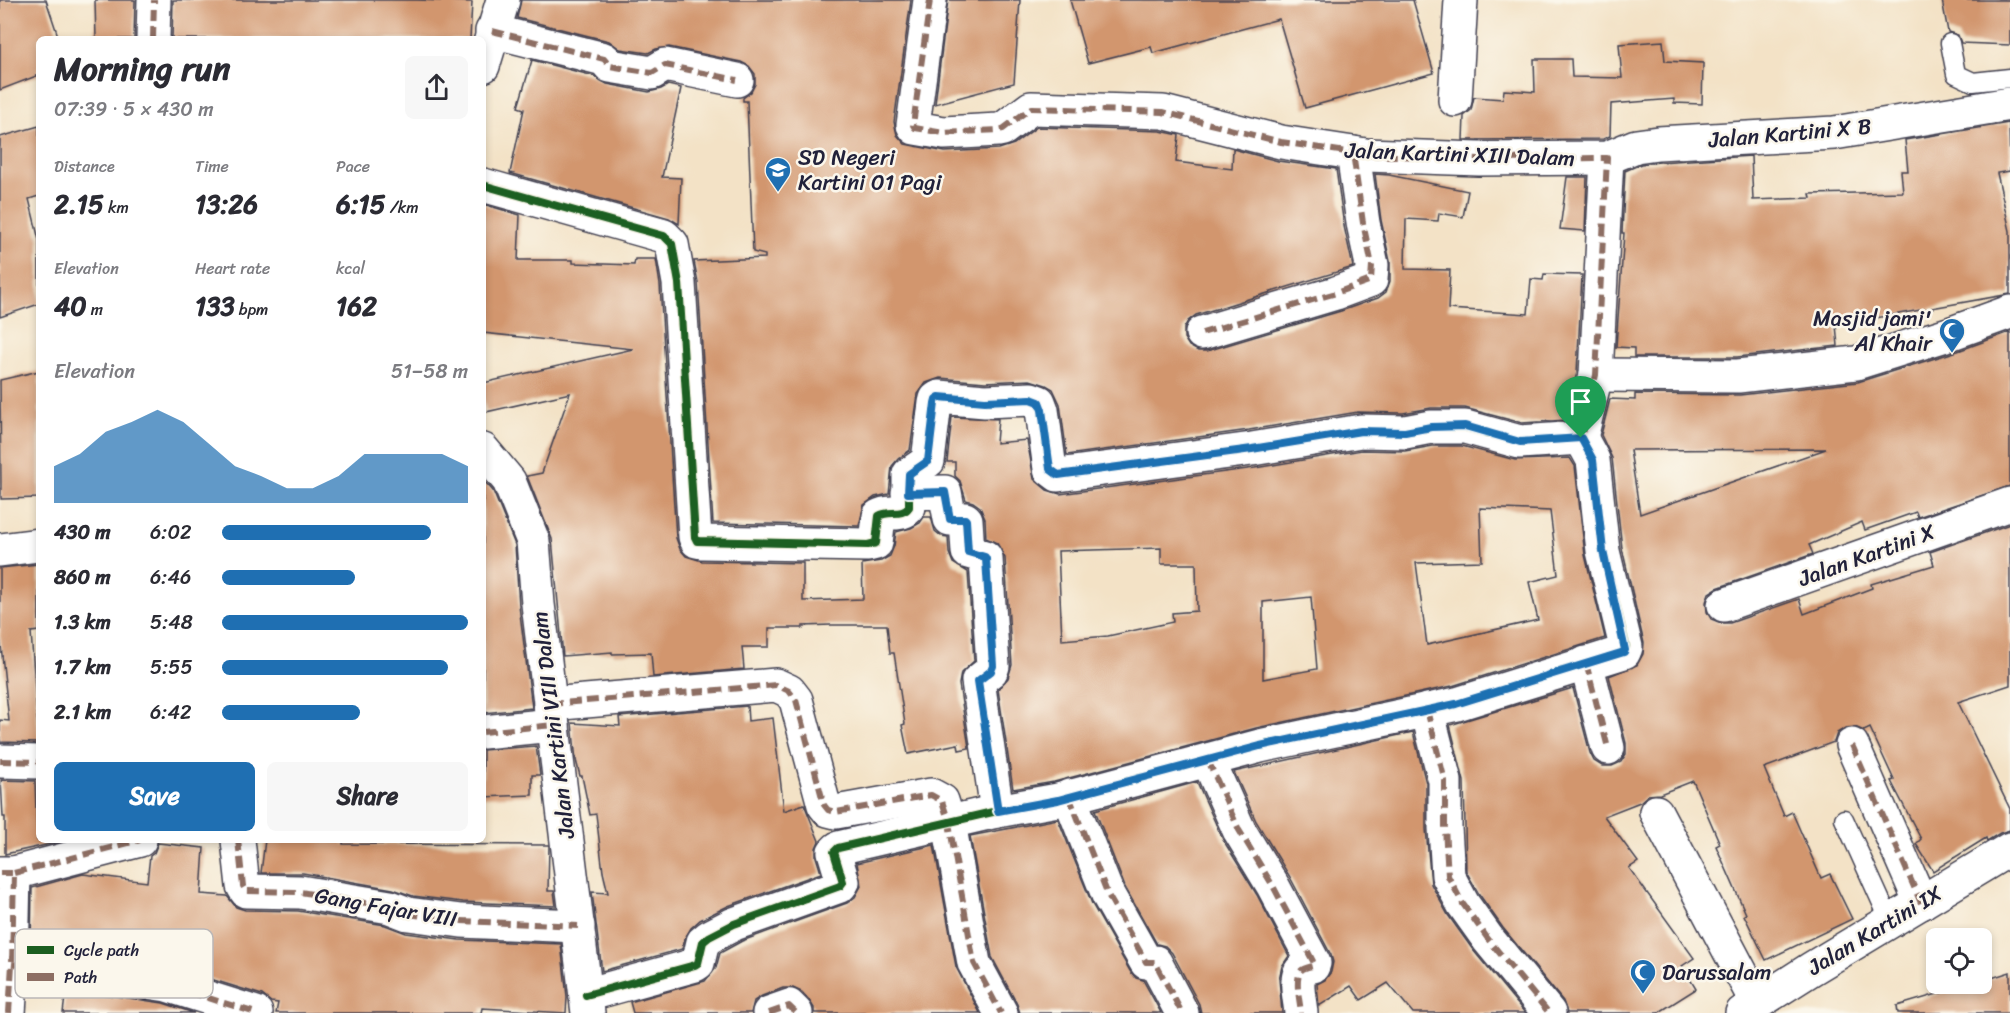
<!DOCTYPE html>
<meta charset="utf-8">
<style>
body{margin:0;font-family:Sriracha,sans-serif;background:#f7f7f7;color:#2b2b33;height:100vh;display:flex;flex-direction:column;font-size:22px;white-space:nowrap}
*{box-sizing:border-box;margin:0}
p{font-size:20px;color:#7c7c81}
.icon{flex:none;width:33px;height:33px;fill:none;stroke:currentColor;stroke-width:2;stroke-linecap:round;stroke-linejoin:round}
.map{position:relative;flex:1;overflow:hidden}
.panel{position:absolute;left:36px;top:36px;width:450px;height:807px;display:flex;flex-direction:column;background:#fff;border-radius:9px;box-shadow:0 3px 9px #0003}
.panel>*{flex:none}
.buttons{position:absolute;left:1926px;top:928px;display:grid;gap:12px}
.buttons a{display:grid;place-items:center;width:66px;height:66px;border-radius:9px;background:#fff;box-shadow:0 3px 9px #0003;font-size:30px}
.pin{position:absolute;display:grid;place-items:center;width:51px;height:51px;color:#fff;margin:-62px -26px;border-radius:50% 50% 50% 0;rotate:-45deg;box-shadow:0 0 6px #0007}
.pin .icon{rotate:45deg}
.round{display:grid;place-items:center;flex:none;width:63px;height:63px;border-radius:9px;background:#f7f7f7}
.overview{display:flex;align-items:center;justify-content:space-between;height:102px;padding:0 18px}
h1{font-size:33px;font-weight:700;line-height:45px}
.stats{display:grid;grid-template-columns:repeat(3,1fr);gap:9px;height:102px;padding:6px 18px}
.stats div{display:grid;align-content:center}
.stats b{font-size:26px;font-weight:700}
.stats small{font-size:16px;font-weight:400}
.stats p{font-size:16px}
.chart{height:168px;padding:12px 18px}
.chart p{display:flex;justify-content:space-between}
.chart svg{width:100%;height:108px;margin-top:6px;fill:#1f6fb2;opacity:.7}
.cta{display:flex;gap:12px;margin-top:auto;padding:12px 18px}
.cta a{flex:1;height:69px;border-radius:9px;background:#1f6fb2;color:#fff;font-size:24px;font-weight:700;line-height:69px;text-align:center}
.cta a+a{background:#f7f7f7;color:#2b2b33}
ul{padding:0 18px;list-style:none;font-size:20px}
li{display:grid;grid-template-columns:96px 72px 1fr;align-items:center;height:45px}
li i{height:15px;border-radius:8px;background:#1f6fb2}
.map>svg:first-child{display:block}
.building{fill:#d2966e;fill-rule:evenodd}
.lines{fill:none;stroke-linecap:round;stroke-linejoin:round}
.lane-casing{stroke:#413f50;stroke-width:21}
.street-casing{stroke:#413f50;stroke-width:36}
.lane{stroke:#fff;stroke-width:18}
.street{stroke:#fff;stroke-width:33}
.quiet{stroke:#8d6e63;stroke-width:6;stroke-dasharray:12 6;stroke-linecap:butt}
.cycleway-casing{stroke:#fbf7ec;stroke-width:11}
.cycleway{stroke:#1b5e20;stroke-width:8}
.route-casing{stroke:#fff;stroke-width:12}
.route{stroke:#1f6fb2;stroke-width:8}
.labels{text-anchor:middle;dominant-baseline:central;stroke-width:5;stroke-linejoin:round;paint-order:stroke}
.street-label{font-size:22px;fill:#22223b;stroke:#fbf7ec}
.poi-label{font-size:22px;fill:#22223b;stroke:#fbf7ec;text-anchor:start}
.key{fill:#fbf7ec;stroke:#bab7b7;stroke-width:1.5}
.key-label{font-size:16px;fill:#22223b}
</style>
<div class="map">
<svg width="2010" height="1013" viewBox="0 0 2010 1013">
<rect width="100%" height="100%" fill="#fbf7ec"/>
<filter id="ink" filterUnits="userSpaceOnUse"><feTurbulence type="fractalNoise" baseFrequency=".0167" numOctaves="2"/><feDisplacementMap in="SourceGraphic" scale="12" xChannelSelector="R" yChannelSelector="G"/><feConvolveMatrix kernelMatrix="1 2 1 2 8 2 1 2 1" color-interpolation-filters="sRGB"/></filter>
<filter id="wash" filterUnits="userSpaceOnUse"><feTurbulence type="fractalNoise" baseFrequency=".008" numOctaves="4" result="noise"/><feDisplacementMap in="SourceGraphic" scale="24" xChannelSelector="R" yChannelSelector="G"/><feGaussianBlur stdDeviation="1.35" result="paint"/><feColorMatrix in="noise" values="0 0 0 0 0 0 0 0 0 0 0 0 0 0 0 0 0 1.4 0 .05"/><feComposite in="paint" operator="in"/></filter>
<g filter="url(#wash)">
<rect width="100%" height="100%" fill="#f3e2c6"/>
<g id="blocks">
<g class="building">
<path d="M 0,0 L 46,0 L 59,39 L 39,39 L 39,75 L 0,90 Z"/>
<path d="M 95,0 L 135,0 L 134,39 L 96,39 Z"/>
<path d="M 173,0 L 417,0 L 472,2 L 470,39 L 172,39 Z"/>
<path d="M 521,0 L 911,0 L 894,122 L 897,135 L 905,144 L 945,152 L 999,149 L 1014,144 L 1037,127 L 1160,131 L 1179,135 L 1176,162 L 1232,169 L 1233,149 L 1278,161 L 1336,169 L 1344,226 L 1353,267 L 1196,315 L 1188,321 L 1184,328 L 1184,338 L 1189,346 L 1198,351 L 1207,351 L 1341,311 L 1378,298 L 1386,292 L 1390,281 L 1390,261 L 1381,220 L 1375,174 L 1389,175 L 1468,191 L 1463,217 L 1439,213 L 1438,221 L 1406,219 L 1405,269 L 1450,270 L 1448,309 L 1528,314 L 1531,279 L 1543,280 L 1544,274 L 1582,275 L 1577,372 L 1566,420 L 1522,423 L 1465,408 L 1431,408 L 1403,413 L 1358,412 L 1249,430 L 1067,455 L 1060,404 L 1053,389 L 1046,385 L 1030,380 L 985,382 L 940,378 L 926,383 L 918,394 L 910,450 L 898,459 L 892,466 L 889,494 L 875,497 L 864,505 L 859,526 L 713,523 L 698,282 L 694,261 L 765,258 L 765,255 L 753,252 L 747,101 L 743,101 L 743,98 L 751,92 L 755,84 L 755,74 L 749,66 L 741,62 L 669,47 L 656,49 L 648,53 L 620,49 L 609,41 L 517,18 Z"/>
<path d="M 948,0 L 1020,0 L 1014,83 L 935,104 Z"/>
<path d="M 1070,0 L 1413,0 L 1434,73 L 1305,108 L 1279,19 L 1153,53 L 1151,47 L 1088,63 Z"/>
<path d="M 1942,0 L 2010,0 L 2010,45 L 1961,43 L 1958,35 L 1948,32 Z"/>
<path d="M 1663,41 L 1665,61 L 1703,63 L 1702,104 L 1674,103 L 1674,99 L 1611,104 L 1610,136 L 1603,139 L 1463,140 L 1464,116 L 1471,110 L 1474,97 L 1503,99 L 1504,90 L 1535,92 L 1534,59 L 1571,59 L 1572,77 L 1622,78 L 1619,44 Z"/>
<path d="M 532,60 L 594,76 L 607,84 L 649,92 L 661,89 L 668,85 L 681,88 L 662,177 L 681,178 L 679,224 L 669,218 L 510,173 L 524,109 L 518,107 Z"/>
<path d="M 2009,123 L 2010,171 L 1997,173 L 2010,231 L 2010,294 L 1836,325 L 1838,346 L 1737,357 L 1634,357 L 1634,348 L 1616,347 L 1624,233 L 1622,233 L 1625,171 L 1641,164 L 1660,162 L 1751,156 L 1753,200 L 1811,198 L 1810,194 L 1903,192 L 1901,171 L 1908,171 L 1905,140 Z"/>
<path d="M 39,126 L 39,196 L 29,199 L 39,240 L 39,304 L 0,317 L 0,137 Z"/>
<path d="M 1567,177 L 1587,177 L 1585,231 L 1560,229 Z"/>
<path d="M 483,204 L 520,215 L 518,260 L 573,260 L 573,263 L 634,265 L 635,259 L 656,259 L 660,285 L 676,538 L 680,549 L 686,556 L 702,561 L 803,563 L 803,601 L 863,599 L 862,564 L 881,561 L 890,556 L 894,546 L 896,532 L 911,528 L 920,523 L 924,517 L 931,517 L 935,531 L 941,536 L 948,537 L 949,553 L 953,563 L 968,572 L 974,661 L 961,673 L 959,684 L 969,748 L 959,750 L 958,744 L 908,754 L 902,725 L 905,724 L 894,653 L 890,653 L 887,625 L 831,625 L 803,626 L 803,628 L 769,628 L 769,647 L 742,647 L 744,669 L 653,677 L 651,653 L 612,654 L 612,652 L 563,656 L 552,539 L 527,476 L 542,473 L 570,393 L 486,412 L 483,397 L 483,383 L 633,349 L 483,333 Z"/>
<path d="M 2010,332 L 2010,486 L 1918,517 L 1916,512 L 1865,530 L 1862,522 L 1809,545 L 1813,554 L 1717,588 L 1709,593 L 1706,602 L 1707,612 L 1711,619 L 1721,623 L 1730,623 L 1799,599 L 1804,614 L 1872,588 L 1871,584 L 1934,565 L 1930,552 L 2010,524 L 2010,685 L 1958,702 L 2010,809 L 2010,830 L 2000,833 L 1987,841 L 1986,838 L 1933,871 L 1916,844 L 1921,839 L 1891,781 L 1894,780 L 1870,728 L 1864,731 L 1855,727 L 1845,728 L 1837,733 L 1834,742 L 1764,768 L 1784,816 L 1792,812 L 1821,878 L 1830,874 L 1852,919 L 1766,960 L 1744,915 L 1746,914 L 1716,846 L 1720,844 L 1693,781 L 1660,794 L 1648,795 L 1640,802 L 1604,816 L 1638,862 L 1629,868 L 1694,958 L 1682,966 L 1696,989 L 1658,1013 L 1567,1013 L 1563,1001 L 1503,928 L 1479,894 L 1466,871 L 1464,781 L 1450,725 L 1573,688 L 1590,753 L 1594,761 L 1602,766 L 1612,766 L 1621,762 L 1626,754 L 1626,743 L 1609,676 L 1637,665 L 1643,654 L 1644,643 L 1622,548 L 1612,458 L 1601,435 L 1610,399 L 1635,400 L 1635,394 L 1740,395 L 1858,382 L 1958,351 ZM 1826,449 L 1640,514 L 1630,450 Z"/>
<path d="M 39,371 L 39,498 L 1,499 L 0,380 Z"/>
<path d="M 952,417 L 998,419 L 996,443 L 1027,440 L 1034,479 L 1047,490 L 1060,494 L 1255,468 L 1362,450 L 1405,451 L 1433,446 L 1462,446 L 1515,460 L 1570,458 L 1575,466 L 1585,555 L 1605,638 L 1452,686 L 1256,728 L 1054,782 L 1013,789 L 998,689 L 1008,678 L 1012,665 L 1005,558 L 997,543 L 986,538 L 985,519 L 980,507 L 973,502 L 966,500 L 960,481 L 955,476 L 955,462 L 947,462 ZM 1480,508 L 1550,511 L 1558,575 L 1529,582 L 1538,620 L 1427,645 L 1416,563 L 1482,561 ZM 1161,548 L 1161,564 L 1196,564 L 1197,611 L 1172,613 L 1173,622 L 1108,636 L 1062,640 L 1058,551 ZM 1311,597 L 1317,669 L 1263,679 L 1263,602 Z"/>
<path d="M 486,483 L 493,491 L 515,545 L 519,606 L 532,708 L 483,713 L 483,484 Z"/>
<path d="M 39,564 L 39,631 L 31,632 L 39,743 L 0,742 L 0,720 L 9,721 L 0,636 L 0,568 Z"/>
<path d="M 747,706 L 748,721 L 773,718 L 784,811 L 804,804 L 819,841 L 816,848 L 816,857 L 821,873 L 728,906 L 700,920 L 691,928 L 685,938 L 682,949 L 602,971 L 592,892 L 608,893 L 603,872 L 596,814 L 590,815 L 582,776 L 580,776 L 576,760 L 572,723 L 620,726 L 619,717 Z"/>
<path d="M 1413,732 L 1426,783 L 1426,829 L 1431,884 L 1448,915 L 1473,950 L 1525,1013 L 1413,1013 L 1388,983 L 1361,1000 L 1351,986 L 1319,1006 L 1317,984 L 1325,980 L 1331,972 L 1333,962 L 1331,955 L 1290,877 L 1256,821 L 1234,772 Z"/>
<path d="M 536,746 L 540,775 L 532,775 L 532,795 L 483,797 L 483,750 Z"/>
<path d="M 1,780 L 35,781 L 37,840 L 64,841 L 5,854 L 5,817 L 3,817 Z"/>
<path d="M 1197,782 L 1223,840 L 1257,895 L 1289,956 L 1282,966 L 1279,979 L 1282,1013 L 1201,1013 L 1199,1004 L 1172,953 L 1165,946 L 1157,944 L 1125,887 L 1095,810 Z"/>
<path d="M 1058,819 L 1092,904 L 1130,971 L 1136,978 L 1143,980 L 1161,1013 L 1020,1013 L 1017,1004 L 992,957 L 970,836 Z"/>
<path d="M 265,840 L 343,840 L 343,844 L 549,845 L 548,891 L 554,891 L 556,906 L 463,902 L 413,896 L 393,889 L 303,873 L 261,873 Z"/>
<path d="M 158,843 L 204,848 L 201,894 L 227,896 L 236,907 L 245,910 L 298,911 L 385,925 L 406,933 L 459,940 L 561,944 L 567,997 L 566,1013 L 482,1008 L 481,1013 L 276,1013 L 278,1003 L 271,1002 L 262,995 L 172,967 L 80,952 L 31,947 L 32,888 L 83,874 L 147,882 L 150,856 L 154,853 Z"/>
<path d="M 934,845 L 956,967 L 980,1013 L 814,1013 L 814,1008 L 809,1000 L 802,992 L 793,988 L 783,988 L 762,996 L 754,1001 L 751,1013 L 633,1013 L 630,1002 L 705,981 L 716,968 L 720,953 L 742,941 L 847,903 L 855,897 L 861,886 L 857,863 Z"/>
<path d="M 2010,972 L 2010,1013 L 1898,1013 L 1897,1006 L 1971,984 L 1982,984 L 1982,981 Z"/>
<path d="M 66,989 L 163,1003 L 194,1013 L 63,1013 Z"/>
</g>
</g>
</g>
<g filter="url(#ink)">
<use href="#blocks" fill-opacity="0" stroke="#413f50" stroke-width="1.5"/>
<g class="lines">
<g class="lane-casing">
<g id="lane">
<path d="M 1950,43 L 1956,74 L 1973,82 L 2010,78"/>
<path d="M 1844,819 L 1890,921"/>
</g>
</g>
<g class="street-casing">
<g id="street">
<path d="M 930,0 L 913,125 L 915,128 L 944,133 L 998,130 L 1003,129 L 1031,108 L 1163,112 L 1281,142 L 1366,155 L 1479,159 L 1607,158 L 1636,146 L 1658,143 L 1834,133 L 2010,104"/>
<path d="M 492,31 L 604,59 L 610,66 L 652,73 L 665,65 L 737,80"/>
<path d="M 153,39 L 154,0"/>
<path d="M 483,66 L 503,0"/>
<path d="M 1455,100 L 1461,0"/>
<path d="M 483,185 L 664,236 L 672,244 L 679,283 L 695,537 L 697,541 L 702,542 L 868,545 L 876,543 L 879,516 C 889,510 902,517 909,507 L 909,474 L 928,461 L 935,403 L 936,399 L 939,397 L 985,401 L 1031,399 L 1039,402 L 1042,410 L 1050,469 L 1058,475 L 1252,449 L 1361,431 L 1405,432 L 1431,427 L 1465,427 L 1520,442 L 1581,438"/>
<path d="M 1202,333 L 1336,293 L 1371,280 L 1372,265 L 1363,223 L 1353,153"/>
<path d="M 1596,375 L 1738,376 L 1856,363 L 1952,333 L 2010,312"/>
<path d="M 1581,438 L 1596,375 L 1607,158"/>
<path d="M 483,450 L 509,481 L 533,541 L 538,604 L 588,1013"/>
<path d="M 908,493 L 945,492 L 950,519 L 965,519 L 966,520 L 968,552 L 985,557 L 986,559 L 993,666 L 991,671 L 978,681 L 997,811"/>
<path d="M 0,550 L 39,545"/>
<path d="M 1724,605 L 2010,504"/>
<path d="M 1586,663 L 1608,748"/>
<path d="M 550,704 L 776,685 L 789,691 L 796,700 L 824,805 L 828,810 L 836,812 L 931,795 L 942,801 L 949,823 L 974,963 L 1001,1013"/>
<path d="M 1427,710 L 1445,781 L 1445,828 L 1448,876 L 1463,904 L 1488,939 L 1549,1013"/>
<path d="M 483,732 L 553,725"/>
<path d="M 1852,745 L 1921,903"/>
<path d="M 1208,760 L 1239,830 L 1273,886 L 1314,963 L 1313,966 C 1309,967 1302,968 1300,972 C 1295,983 1300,1001 1301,1013"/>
<path d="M 0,761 L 39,762"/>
<path d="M 1069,796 L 1108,895 L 1146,962 L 1155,962 L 1182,1013"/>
<path d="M 1656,812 L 1757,1003"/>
<path d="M 238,840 L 243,886 L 246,891 L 300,892 L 390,907 L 408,914 L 461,921 L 578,926"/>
<path d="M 0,873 L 14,873 L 12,964 L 9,1013"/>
<path d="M 14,873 L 140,840"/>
<path d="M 12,964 L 77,971 L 167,985 L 256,1013"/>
<path d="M 586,995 L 695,965 L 698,963 L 703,942 L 709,937 L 734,924 L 840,886 L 843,882 L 834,852 L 838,848 L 997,811 L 1058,800 L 1260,746 L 1457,704 L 1624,652 L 1626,647 L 1603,551 L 1593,460 L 1581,438"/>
<path d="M 769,1013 L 789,1006 L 796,1013"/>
<path d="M 1742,1013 L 1811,969 L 2010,849"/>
</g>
</g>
<use href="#lane" class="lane"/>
<use href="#street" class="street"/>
<g class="quiet">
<path d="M 930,0 L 913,125 L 915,128 L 944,133 L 998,130 L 1003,129 L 1031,108 L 1163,112 L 1281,142 L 1366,155 L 1479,159 L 1607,158 L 1596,375 L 1581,438"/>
<path d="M 492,31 L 604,59 L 610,66 L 652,73 L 665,65 L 737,80"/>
<path d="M 153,39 L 154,0"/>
<path d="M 1202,333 L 1336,293 L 1371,280 L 1372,265 L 1363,223 L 1353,153"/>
<path d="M 908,493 L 945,492 L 950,519 L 965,519 L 966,520 L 968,552 L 985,557 L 986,559 L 993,666 L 991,671 L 978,681 L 997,811"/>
<path d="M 1586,663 L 1608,748"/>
<path d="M 550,704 L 776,685 L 789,691 L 796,700 L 824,805 L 828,810 L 836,812 L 931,795 L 942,801 L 949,823 L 974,963 L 1001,1013"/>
<path d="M 1427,710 L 1445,781 L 1445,828 L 1448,876 L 1463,904 L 1488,939 L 1549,1013"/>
<path d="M 483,732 L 553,725"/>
<path d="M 1852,745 L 1921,903"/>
<path d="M 1208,760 L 1239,830 L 1273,886 L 1314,963 L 1313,966 C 1309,967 1302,968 1300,972 C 1295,983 1300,1001 1301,1013"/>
<path d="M 0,761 L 39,762"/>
<path d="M 1069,796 L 1108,895 L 1146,962 L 1155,962 L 1182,1013"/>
<path d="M 238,840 L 243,886 L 246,891 L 300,892 L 390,907 L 408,914 L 461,921 L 578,926"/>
<path d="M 0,873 L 14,873 L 12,964 L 9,1013"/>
<path d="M 14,873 L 140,840"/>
<path d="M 12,964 L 77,971 L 167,985 L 256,1013"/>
<path d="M 769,1013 L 789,1006 L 796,1013"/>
</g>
<g class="cycleway-casing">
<path id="cycleway" d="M 483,185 L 664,236 L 672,244 L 679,283 L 695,537 L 697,541 L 868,545 L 876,543 L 879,516 C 889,510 902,517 909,507 L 909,474 L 928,461 L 935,403 L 936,399 L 939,397 L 985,401 L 1031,399 L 1039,402 L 1042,410 L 1050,469 L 1058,475 L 1252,449 L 1361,431 L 1405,432 L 1431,427 L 1465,427 L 1520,442 L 1581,438 L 1593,460 L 1603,551 L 1626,647 L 1624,652 L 1457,704 L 1260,746 L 1058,800 L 997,811 L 838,848 L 834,852 L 843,882 L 840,886 L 734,924 L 709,937 L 703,942 L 698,963 L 695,965 L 586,995"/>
</g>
<use href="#cycleway" class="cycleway"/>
</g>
</g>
<g class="lines" filter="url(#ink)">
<g class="route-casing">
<path id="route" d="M 939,397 L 985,401 L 1031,399 L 1039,402 L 1042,410 L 1050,469 L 1058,475 L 1252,449 L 1361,431 L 1405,432 L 1431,427 L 1465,426 L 1520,442 L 1581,438 L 1593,460 L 1603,551 L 1625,650 L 1624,652 L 1456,704 L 1260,746 L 1058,800 L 998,811 L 978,681 L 991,671 L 993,666 L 986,559 L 985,557 L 968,552 L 966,520 L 965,519 L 950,519 L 945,492 L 908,493 L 909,474 L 928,461 L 935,403 L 936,399 Z"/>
</g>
<use href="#route" class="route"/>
</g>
<defs>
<g id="school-pin" transform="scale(1.35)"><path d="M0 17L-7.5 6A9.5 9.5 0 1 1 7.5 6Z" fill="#1f6fb2" stroke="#fbf7ec"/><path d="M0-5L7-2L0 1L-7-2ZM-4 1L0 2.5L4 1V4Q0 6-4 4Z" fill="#fff"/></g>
<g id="mosque-pin" transform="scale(1.35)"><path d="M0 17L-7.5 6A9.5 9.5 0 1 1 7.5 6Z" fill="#1f6fb2" stroke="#fbf7ec"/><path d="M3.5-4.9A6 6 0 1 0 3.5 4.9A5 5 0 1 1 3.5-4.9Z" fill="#fff"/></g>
</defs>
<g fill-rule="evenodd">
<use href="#school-pin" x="778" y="170"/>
<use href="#mosque-pin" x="1952" y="331"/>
<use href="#mosque-pin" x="1643" y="972"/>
</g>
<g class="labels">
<g class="street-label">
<text transform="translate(1790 133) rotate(-5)">Jalan Kartini X B</text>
<text transform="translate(1460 154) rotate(2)">Jalan Kartini XIII Dalam</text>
<text transform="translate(1867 555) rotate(-20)">Jalan Kartini X</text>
<text transform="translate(553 725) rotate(-97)">Jalan Kartini VIII Dalam</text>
<text transform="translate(386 907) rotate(10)">Gang Fajar VIII</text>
<text transform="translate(1875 930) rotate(-31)">Jalan Kartini IX</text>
</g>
<g class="poi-label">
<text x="798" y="157">SD Negeri<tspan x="798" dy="25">Kartini 01 Pagi</tspan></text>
<text x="1932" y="318" text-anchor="end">Masjid jami'<tspan x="1932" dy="25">Al Khair</tspan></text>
<text x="1662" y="972">Darussalam</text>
</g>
</g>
<rect x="15" y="929" width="198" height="69" rx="9" class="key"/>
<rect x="27" y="946" width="27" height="8" fill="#1b5e20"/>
<rect x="27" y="973" width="27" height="8" fill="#8d6e63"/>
<g class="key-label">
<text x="64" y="956">Cycle path</text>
<text x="64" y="983">Path</text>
</g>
</svg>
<div class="buttons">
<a><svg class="icon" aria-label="locate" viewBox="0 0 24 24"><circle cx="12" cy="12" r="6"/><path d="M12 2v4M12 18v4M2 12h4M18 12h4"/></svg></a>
</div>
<div class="pin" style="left:1581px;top:438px;background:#1e9e55"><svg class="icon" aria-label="arrive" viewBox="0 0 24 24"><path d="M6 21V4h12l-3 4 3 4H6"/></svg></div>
<section class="panel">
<div class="overview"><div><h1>Morning run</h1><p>07:39 · 5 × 430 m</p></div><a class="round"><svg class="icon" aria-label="share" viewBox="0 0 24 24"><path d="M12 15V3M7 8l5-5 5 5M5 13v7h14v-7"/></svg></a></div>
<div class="stats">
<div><p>Distance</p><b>2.15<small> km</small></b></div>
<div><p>Time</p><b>13:26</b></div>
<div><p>Pace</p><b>6:15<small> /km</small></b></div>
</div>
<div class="stats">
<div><p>Elevation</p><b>40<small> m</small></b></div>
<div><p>Heart rate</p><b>133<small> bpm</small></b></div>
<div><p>kcal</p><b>162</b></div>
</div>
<div class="chart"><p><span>Elevation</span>51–58 m</p>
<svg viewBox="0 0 160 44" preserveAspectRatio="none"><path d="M0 44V29L10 24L20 15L30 11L40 6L50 11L60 20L70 29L80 33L90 38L100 38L110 33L120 24L130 24L140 24L150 24L160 29V44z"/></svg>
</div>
<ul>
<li><b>430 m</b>6:02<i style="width:85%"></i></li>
<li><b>860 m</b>6:46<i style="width:54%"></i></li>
<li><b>1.3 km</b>5:48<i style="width:100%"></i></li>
<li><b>1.7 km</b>5:55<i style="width:92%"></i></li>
<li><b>2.1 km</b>6:42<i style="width:56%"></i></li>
</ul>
<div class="cta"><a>Save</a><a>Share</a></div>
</section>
</div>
